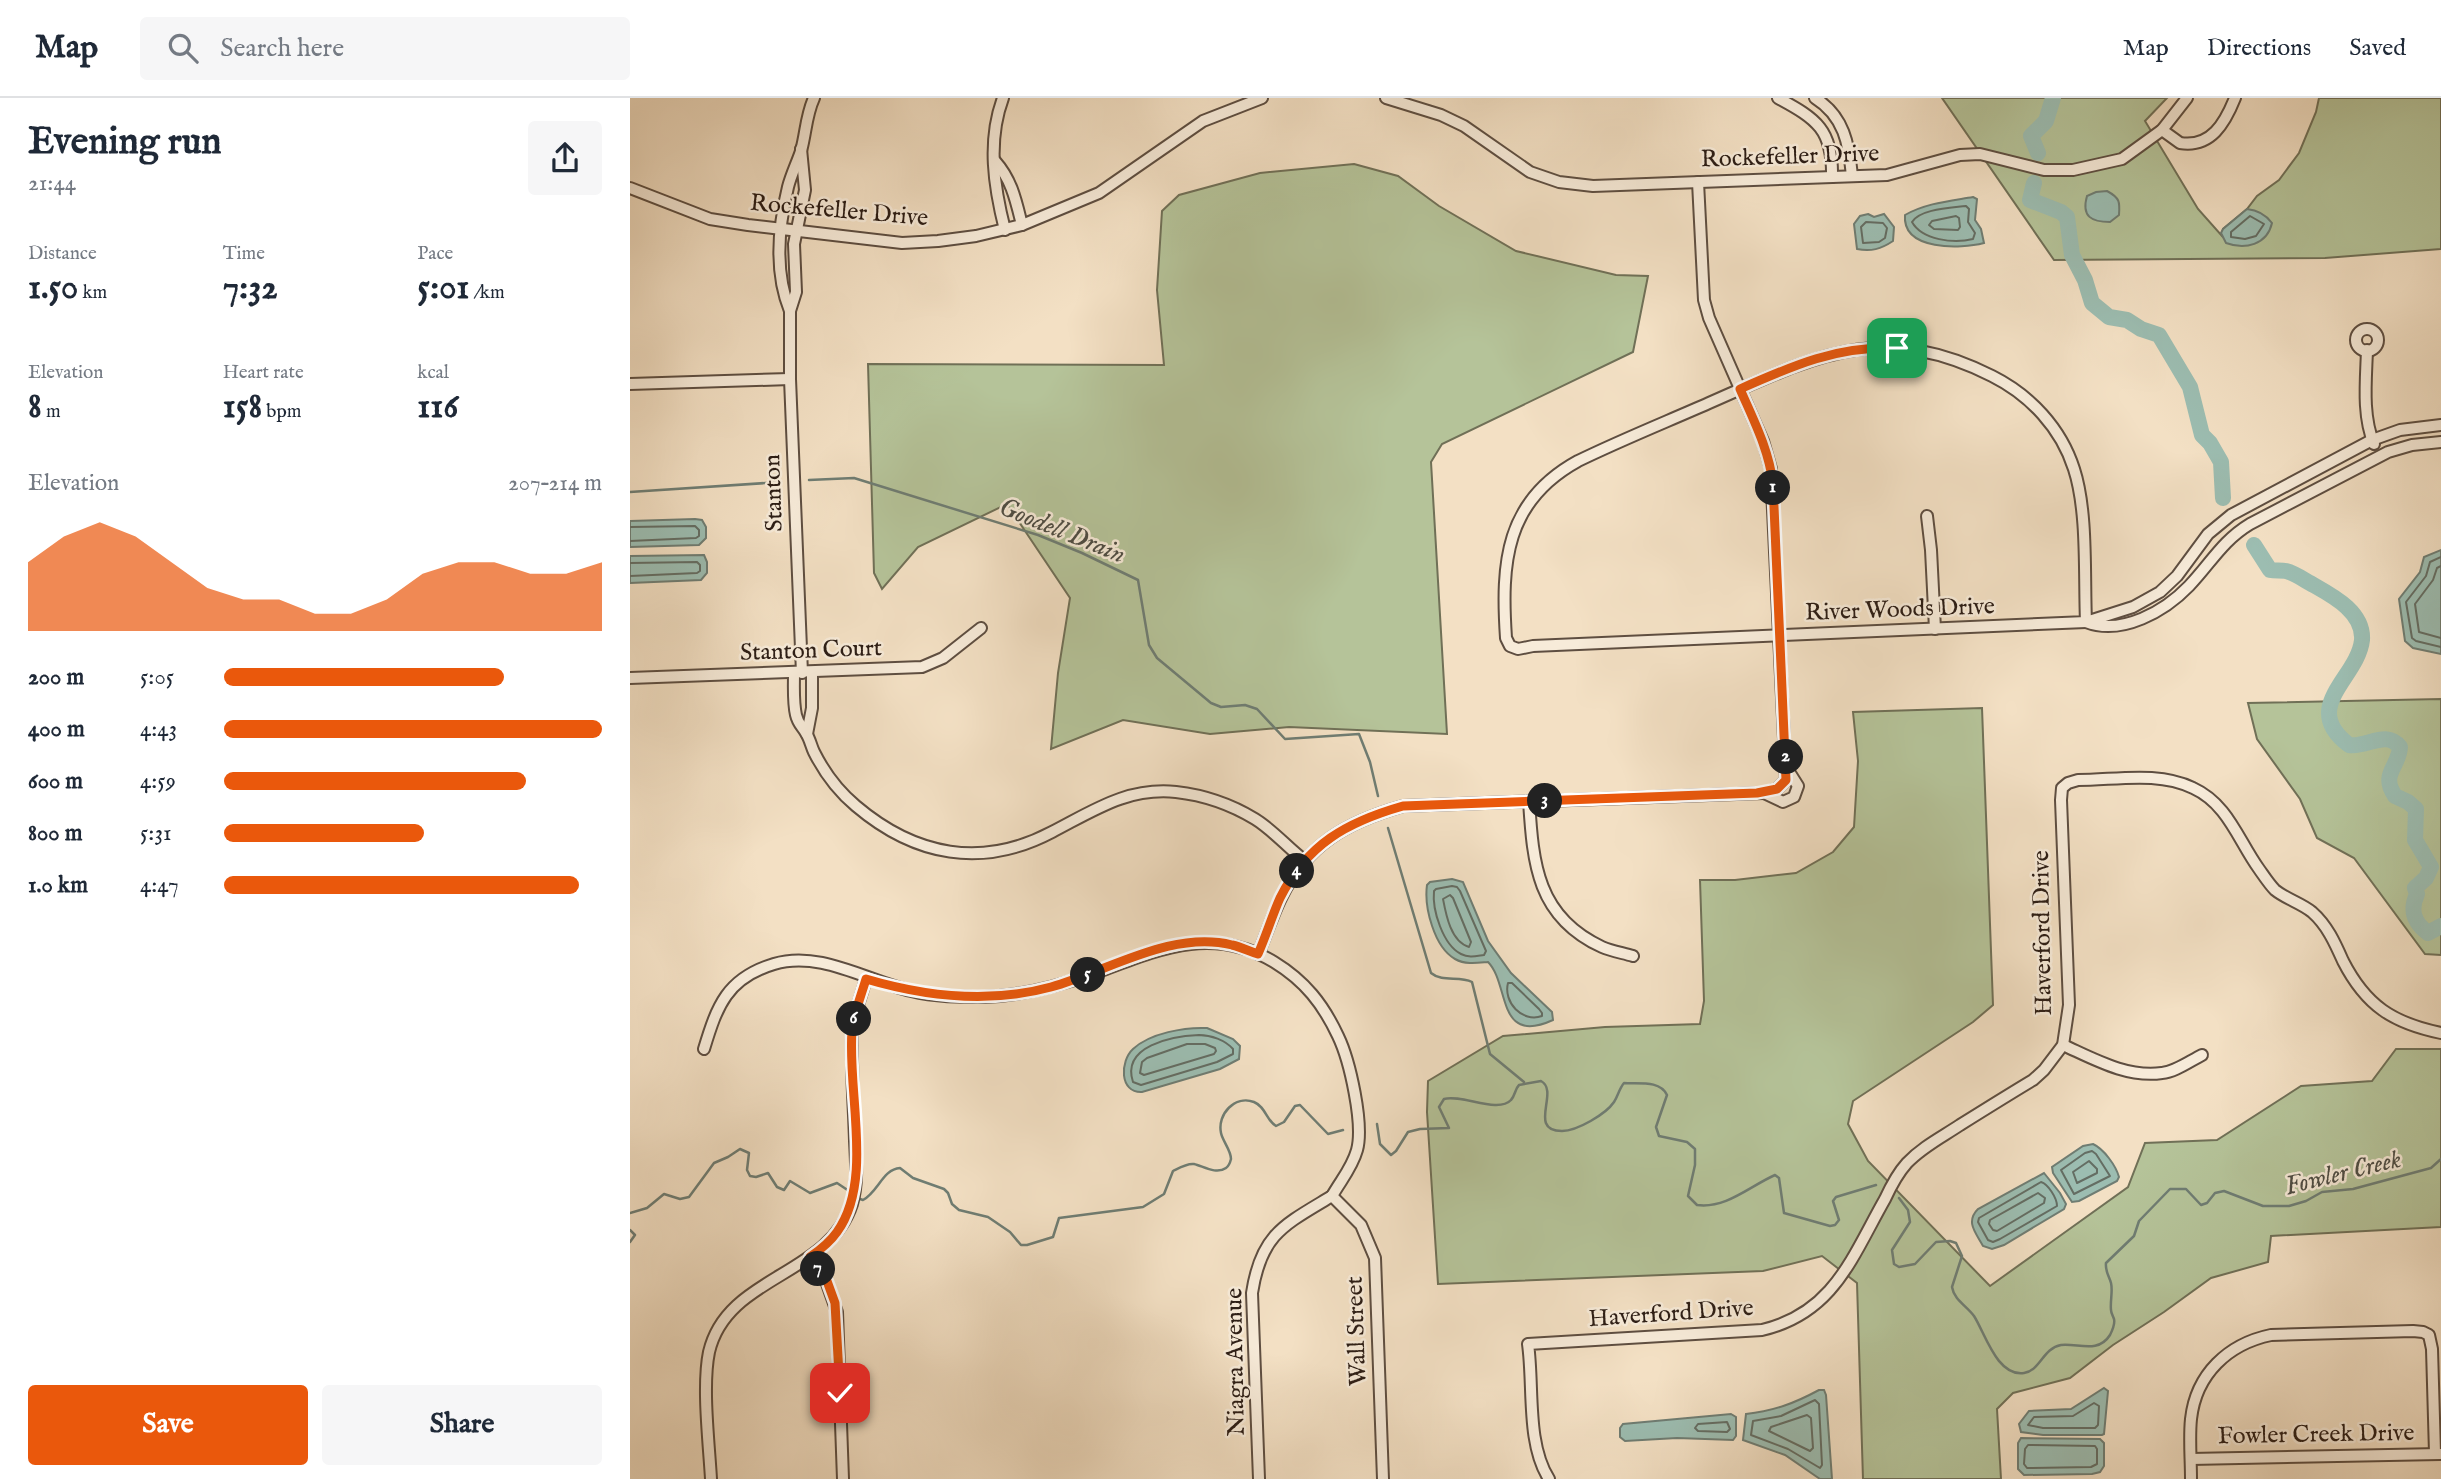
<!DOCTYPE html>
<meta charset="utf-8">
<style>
body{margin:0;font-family:"IM FELL English",serif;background:#f6f6f7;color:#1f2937;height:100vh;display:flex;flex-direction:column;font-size:26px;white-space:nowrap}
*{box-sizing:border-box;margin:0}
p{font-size:23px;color:#747a83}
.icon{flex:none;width:38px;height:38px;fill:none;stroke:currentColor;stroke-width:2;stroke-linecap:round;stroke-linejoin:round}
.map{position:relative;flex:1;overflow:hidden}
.drawer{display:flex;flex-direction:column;background:#fff;width:630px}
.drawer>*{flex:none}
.pin{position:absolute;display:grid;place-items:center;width:60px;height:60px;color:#fff;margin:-30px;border-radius:14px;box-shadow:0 4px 10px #0006}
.km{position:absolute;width:35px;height:35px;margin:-18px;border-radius:50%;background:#222;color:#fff;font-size:19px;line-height:35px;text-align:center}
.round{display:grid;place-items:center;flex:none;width:74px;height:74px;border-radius:7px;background:#f6f6f7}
.head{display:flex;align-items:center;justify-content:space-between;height:119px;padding:0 28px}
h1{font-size:38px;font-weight:700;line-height:52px}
.metrics{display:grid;grid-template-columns:repeat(3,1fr);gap:10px;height:119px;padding:7px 28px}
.metrics div{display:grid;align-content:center}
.metrics b{font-size:35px;font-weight:700}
.metrics small{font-size:19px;font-weight:400}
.metrics p{font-size:19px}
.chart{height:196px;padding:14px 28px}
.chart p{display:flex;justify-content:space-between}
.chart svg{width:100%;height:126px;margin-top:7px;fill:#ea580c;opacity:.7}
.button{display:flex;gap:14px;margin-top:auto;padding:14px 28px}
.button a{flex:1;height:80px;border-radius:7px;background:#ea580c;color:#fff;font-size:28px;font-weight:700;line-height:80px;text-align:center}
.button a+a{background:#f6f6f7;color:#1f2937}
ul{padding:0 28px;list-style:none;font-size:23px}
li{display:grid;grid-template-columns:112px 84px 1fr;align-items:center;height:52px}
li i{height:18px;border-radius:9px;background:#ea580c}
header{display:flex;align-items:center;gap:42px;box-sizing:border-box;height:98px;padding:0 35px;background:#fff;border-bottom:2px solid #e0e1e3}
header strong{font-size:33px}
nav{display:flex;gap:38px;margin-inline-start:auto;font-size:24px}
.search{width:490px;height:63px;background:#f6f6f7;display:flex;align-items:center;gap:18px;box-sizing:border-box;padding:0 24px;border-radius:7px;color:#747a83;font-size:26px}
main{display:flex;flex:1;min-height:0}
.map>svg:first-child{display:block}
.green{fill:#b5c399;stroke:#707057;stroke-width:2}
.water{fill:#9cbdb1;stroke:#6f7d73;stroke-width:2}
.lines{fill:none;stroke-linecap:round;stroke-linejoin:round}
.shore{stroke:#646d63;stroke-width:2}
.stream{stroke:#6f7d73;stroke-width:2.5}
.river{stroke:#9cbdb1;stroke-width:16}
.street-casing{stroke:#5e4e41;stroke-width:14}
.street{stroke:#f7ebd9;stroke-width:10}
.route-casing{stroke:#fff;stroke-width:14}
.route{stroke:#ea580c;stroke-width:9}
.labels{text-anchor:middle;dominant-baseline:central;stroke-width:5;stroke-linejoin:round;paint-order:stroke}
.street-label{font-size:24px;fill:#2c1d15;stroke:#f7ebd9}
.water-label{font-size:26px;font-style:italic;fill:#4e4d44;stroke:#f7ebd9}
</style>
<header>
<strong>Map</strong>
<div class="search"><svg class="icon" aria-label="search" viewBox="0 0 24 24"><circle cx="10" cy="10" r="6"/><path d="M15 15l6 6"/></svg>Search here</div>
<nav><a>Map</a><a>Directions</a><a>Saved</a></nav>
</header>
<main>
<section class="drawer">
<div class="head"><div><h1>Evening run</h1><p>21:44</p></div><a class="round"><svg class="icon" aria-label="share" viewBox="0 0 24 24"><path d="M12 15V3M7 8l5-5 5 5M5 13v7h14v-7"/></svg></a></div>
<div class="metrics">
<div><p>Distance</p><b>1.50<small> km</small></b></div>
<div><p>Time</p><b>7:32</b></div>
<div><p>Pace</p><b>5:01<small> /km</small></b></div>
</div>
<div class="metrics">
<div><p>Elevation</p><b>8<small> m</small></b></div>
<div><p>Heart rate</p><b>158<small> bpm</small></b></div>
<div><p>kcal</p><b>116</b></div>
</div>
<div class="chart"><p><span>Elevation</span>207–214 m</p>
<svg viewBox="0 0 160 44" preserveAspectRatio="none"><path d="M0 44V20L10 11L20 6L30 11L40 20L50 29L60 33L70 33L80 38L90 38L100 33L110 24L120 20L130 20L140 24L150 24L160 20V44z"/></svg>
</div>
<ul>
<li><b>200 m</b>5:05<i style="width:74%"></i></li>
<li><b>400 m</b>4:43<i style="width:100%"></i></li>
<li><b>600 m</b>4:59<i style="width:80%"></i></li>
<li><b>800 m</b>5:31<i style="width:53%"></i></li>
<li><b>1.0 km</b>4:47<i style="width:94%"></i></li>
</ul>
<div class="button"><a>Save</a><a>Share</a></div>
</section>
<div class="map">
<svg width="1811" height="1381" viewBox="0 0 1811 1381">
<rect width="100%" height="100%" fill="#f3e0c4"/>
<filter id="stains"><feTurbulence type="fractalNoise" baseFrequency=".00286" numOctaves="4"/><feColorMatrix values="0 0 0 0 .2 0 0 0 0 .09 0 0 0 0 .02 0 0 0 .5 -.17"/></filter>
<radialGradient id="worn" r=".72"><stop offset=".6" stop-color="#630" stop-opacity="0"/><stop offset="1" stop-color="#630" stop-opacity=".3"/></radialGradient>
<g class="green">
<path d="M 1312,0 L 1537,0 L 1515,23 L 1568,111 L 1592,138 L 1593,131 L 1617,111 L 1627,98 L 1649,82 L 1669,55 L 1686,14 L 1689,0 L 1811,0 L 1811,151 L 1695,160 L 1424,162 Z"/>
<path d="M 724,66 L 768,78 L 809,108 L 886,153 L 986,177 L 1018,178 L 1003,254 L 812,346 L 801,364 L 817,636 L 659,629 L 580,636 L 493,622 L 421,651 L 428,575 L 440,500 L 377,406 L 288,449 L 252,491 L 244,475 L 238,266 L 534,267 L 527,192 L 532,113 L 549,97 L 630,75 Z"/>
<path d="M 1811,601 L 1811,857 L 1795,856 L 1724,760 L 1687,740 L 1670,701 L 1627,641 L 1618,605 Z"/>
<path d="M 1352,610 L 1363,907 L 1343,924 L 1223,1003 L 1218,1026 L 1238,1063 L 1360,1188 L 1498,1089 L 1515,1045 L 1587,1042 L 1671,988 L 1742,983 L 1766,951 L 1811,951 L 1811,1129 L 1641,1138 L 1638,1164 L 1581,1180 L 1534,1214 L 1483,1247 L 1440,1280 L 1383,1295 L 1367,1311 L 1371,1381 L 1233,1381 L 1227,1185 L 1192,1158 L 1133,1173 L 808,1186 L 797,1014 L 798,983 L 873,938 L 975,929 L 1070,926 L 1074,903 L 1070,782 L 1105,782 L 1166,775 L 1203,754 L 1224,729 L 1228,663 L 1223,614 Z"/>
</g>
<g class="water">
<path d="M 1477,93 C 1490,100 1490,104 1489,117 L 1480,124 C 1462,124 1451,119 1457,98 L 1466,94 Z"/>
<path d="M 1343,99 L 1347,101 L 1345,122 L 1351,131 L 1354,145 C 1331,151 1272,153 1275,117 C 1296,105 1320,103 1343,99 Z"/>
<path d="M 1617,111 C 1627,112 1636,117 1642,125 C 1637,147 1615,152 1596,145 L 1591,135 L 1593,131 Z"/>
<path d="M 1238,116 L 1244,119 L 1254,116 L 1264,129 L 1263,143 C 1251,151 1241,154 1227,151 L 1224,126 L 1230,118 Z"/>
<path d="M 65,421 L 72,422 L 76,429 L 76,440 L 69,447 L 0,449 L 0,423 Z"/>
<path d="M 1811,452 L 1811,556 L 1783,550 L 1775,543 L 1769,501 L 1790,474 L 1794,459 Z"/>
<path d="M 74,457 L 77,464 L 77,475 L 71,482 L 0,485 L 0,458 Z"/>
<path d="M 822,781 L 833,784 L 858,843 L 881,875 L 922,914 L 923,922 C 866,948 880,886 858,864 C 847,865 836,867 825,861 C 804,849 794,809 797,787 L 800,784 Z"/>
<path d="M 577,930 L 603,941 L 610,948 L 609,961 L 590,971 L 512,994 C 489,995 490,963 503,951 C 520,935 555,929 577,930 Z"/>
<path d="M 1463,1046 C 1474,1051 1486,1068 1489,1079 L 1487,1083 L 1449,1103 L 1442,1104 L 1423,1075 L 1422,1069 L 1453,1048 Z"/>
<path d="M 1414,1075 L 1430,1095 L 1436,1106 L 1434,1111 L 1374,1147 L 1362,1151 L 1353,1148 C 1346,1135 1335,1124 1348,1111 Z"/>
<path d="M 1474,1290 L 1478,1293 L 1474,1336 L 1472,1337 L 1413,1337 L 1391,1334 L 1389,1326 L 1399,1313 L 1441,1311 Z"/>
<path d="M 1189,1292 L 1194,1292 L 1196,1297 L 1202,1381 L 1190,1381 L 1155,1357 L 1113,1342 L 1116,1316 C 1144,1313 1165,1305 1189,1292 Z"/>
<path d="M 1101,1316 L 1106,1319 L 1106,1338 L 1103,1342 L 1047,1340 L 995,1343 L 990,1339 L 990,1330 L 993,1326 Z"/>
<path d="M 1391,1340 L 1470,1341 L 1474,1345 L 1474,1368 L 1470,1374 L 1462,1376 L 1394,1377 L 1388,1371 L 1388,1345 Z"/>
</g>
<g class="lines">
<g class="shore">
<path d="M 1336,108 L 1339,111 L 1338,124 L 1345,135 L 1343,141 C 1324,146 1292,142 1282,124 C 1290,111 1320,110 1336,108 Z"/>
<path d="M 1326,118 L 1329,120 L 1330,129 L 1328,132 L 1304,131 L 1299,127 L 1302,123 Z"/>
<path d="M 1620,118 L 1634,126 L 1626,138 L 1615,141 L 1601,139 L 1601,134 Z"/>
<path d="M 1236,124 L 1253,125 L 1257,130 L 1255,140 L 1249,144 L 1233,145 L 1231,129 Z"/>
<path d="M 0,429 L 65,428 L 69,432 L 69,438 L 66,440 L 0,443"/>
<path d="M 1811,459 L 1800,464 L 1796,478 L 1776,504 L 1782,540 L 1786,543 L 1811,549"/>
<path d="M 0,465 L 67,464 L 70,467 L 70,473 L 67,475 L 0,478"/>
<path d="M 1811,468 L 1807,470 L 1803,482 L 1785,506 L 1789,534 L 1811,540"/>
<path d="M 822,788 L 827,789 L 830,793 L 856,853 L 854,857 C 846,858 839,860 831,856 C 813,847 802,812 804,793 L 806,791 Z"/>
<path d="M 820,797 L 823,800 L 841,844 L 839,849 C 821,844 816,817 813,801 Z"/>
<path d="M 878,885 L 882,885 L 909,911 L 912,915 L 912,918 C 892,925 873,904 878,885 Z"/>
<path d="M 569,937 C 581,937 595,942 603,951 L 603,956 L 587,964 L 511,987 L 503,984 C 491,948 542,938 569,937 Z"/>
<path d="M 557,946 L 575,946 L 585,950 L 586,953 L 584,956 L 514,977 L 510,975 L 512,964 L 517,960 Z"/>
<path d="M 1462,1053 L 1466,1056 L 1480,1078 L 1444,1096 L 1431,1072 L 1455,1055 Z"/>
<path d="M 1459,1063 L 1467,1071 L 1467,1075 L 1447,1085 L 1443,1074 Z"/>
<path d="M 1411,1084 C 1418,1086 1427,1100 1427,1108 L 1370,1141 L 1363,1144 L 1358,1142 L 1348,1124 L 1349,1120 Z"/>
<path d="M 1408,1095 L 1415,1100 L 1414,1105 L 1367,1133 L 1363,1132 L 1359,1126 L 1360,1122 Z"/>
<path d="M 1185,1302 L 1189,1306 L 1192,1367 L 1190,1370 L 1158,1351 L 1121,1337 L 1123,1323 L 1151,1318 Z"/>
<path d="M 1464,1305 L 1469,1308 L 1468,1327 L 1465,1330 L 1413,1330 L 1398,1327 L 1404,1319 L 1443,1318 Z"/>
<path d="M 1177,1317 L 1181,1320 L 1183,1350 L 1180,1353 L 1139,1333 L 1141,1329 Z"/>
<path d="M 1097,1324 L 1100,1331 L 1097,1334 L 1068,1333 L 1065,1330 L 1068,1326 Z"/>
<path d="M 1398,1347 L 1465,1348 L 1467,1351 L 1467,1366 L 1461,1369 L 1397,1370 L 1394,1366 L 1395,1351 Z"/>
</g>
<g class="stream">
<path d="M 179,382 L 224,380 L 408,437 L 452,455 L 508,482 L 519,547 L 527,560 L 581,605 L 591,609 L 615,607 L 627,611 L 655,641 L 729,636 L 740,664 L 748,698"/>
<path d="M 0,394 L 151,384"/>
<path d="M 758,730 L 801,875 C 813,885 829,877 842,884 L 860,956 L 894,984"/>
<path d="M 747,1026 L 750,1046 L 761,1057 L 766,1053 L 778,1034 L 790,1031 L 819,1030 L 809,1009 L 814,1001 C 832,996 868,1016 881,1002 C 885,998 885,991 889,987 L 911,983 C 930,993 897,1033 932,1033 C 947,1033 976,1016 984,1004 C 988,998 989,991 994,985 C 1009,986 1030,982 1037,997 L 1026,1029 L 1029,1038 L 1057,1044 L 1065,1051 L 1065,1067 L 1058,1098 L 1067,1107 C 1096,1111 1120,1088 1145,1077 L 1149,1080 L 1154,1115 L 1200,1128 L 1205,1127 L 1209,1122 L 1203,1103 L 1206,1099 L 1246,1087"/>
<path d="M 227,1100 L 233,1102 C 248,1094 253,1071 270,1070 L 283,1080 L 314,1091 L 318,1095 L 322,1106 L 329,1112 L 358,1119 L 380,1134 L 391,1147 L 397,1147 L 423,1139 L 429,1120 L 513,1109 L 534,1096 L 543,1073 C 549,1070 557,1065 564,1066 C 573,1068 586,1077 596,1070 C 599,1068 600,1065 601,1061 C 601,1052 593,1044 591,1035 C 587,1016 605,997 624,1004 C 636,1009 636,1022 646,1028 L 654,1024 L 665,1008 L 670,1007 L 698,1036 L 713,1032"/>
<path d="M 1269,1100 L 1278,1112 L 1280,1124 L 1262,1152 L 1264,1166 L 1269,1169 L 1285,1166 L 1306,1144 L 1320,1143 L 1326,1145 L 1332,1158 L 1322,1189 C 1324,1202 1337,1208 1344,1218 C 1355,1235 1367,1279 1394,1275 C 1410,1273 1413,1250 1431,1247 C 1448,1245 1468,1256 1480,1237 C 1482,1233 1485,1225 1484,1221 C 1483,1218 1481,1215 1481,1212 C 1480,1203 1483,1193 1481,1185 C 1479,1177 1475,1174 1476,1165 L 1504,1138 L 1509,1123 L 1540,1091 L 1556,1091 L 1571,1107 L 1577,1105 L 1585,1095 L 1594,1093 L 1633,1108 L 1659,1108 L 1676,1103 L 1692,1094 L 1723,1091 L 1801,1070 L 1811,1061"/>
<path d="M 0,1115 L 17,1110 L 34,1096 L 50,1101 L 59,1099 L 84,1065 L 98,1059 L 110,1051 L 119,1055 L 117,1072 L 120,1078 L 126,1079 L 138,1075 L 147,1089 L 154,1092 L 160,1083 L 180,1095 L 207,1085 L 222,1095"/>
<path d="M 0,1132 L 5,1137 L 0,1144"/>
</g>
<g class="river">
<path d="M 1408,55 L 1401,38 L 1416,23 L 1423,0"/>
<path d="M 1404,85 L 1400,102 L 1431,114 L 1437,119 L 1442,157 L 1455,182 L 1462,205 L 1479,219 L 1497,222 L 1511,231 L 1529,237 L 1560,289 L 1572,337 L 1580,345 L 1591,364 L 1593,400"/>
<path d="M 1624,447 L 1640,472 C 1645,473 1651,472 1656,473 C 1664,475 1673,481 1680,485 C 1701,497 1734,513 1732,542 C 1728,580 1669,609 1719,647 C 1737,650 1756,631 1770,649 C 1769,669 1750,676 1765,698 L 1778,704 L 1786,711 L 1785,742 L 1801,769 L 1796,780 L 1785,790 L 1787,796 C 1780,812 1783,824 1798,835 L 1811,828"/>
</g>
<g class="street-casing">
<g id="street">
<path d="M 373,0 C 357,43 364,89 375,132"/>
<path d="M 756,0 L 811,17 L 834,28 L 900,74 L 929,84 L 963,88 L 1257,77 L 1330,57 L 1350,56 L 1414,72 L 1443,72 L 1492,61 L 1532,32 L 1557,0"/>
<path d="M 1148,0 C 1187,21 1203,32 1202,79"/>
<path d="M 1185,0 C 1214,18 1219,46 1222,78"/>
<path d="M 1532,32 L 1550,45 C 1581,50 1595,25 1605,0"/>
<path d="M 171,51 L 175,92 L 164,146 L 166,194 L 160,213 L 160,281 L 172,575"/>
<path d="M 365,63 C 382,82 386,103 392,127"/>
<path d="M 0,90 L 80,121 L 118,127 L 272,145 L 308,143 L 346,138 L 392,127 L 469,95 L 573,23 L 632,0"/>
<path d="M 160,213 C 144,174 148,130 158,89 C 161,77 167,65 171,53 C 176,35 176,17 184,0"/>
<circle cx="1737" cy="242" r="11"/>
<path d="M 1737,252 C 1736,283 1732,317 1744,346"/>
<path d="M 0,286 L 160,281"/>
<path d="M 1297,418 L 1301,452 L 1305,531"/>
<path d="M 1456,524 C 1454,478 1458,414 1444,371 C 1431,330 1400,297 1362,278 C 1250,222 1184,259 1079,305 C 1036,324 991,342 948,363 C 875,403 871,465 876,540 L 880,548 L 888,551 L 903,548 L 1456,524 L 1503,509 L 1530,494 L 1547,478 L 1578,436 L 1601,417 L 1742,342 L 1770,332 L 1811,327"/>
<path d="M 1456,524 C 1492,538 1535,513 1559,488 C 1581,465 1592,443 1620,426 L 1758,354 L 1782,347 L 1811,344"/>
<path d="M 164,575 C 164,589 163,604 166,617 C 168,626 172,628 176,635 C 180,641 181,648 184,654 C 195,676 208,693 226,708 C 285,758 352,771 422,734 C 463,713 497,689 546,694 C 573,697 602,707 625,721 C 643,732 658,750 674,762"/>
<path d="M 0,580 L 292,569 L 313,560 L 351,530"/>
<path d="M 177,636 L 182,610 L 182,574"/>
<path d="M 1134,695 L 1153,704 L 1164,699 L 1168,688 L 1156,669"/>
<path d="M 899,703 C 903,766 907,819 972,849 C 981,853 993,855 1003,858"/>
<path d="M 628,856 C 636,838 642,818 651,800 C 677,746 717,724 773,708 L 1134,695 L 1147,691 L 1156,682 L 1141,371 L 1133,343 L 1079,220 L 1074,202 L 1068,84"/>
<path d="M 1433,947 C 1464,961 1497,980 1532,975 C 1545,974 1560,963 1572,957"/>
<path d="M 74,951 C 87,908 97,880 144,866 C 190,852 237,883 281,893 C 305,899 330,899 355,899 C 392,898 428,888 463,876 C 525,853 580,826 644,864 C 675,883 693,906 708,938 C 720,963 734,1026 727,1052 C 722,1070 711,1082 702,1098"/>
<path d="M 702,1098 L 731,1127 L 745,1160 L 753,1381"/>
<path d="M 180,1159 L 196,1183 L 207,1214 L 213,1381"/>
<path d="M 1561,1361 L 1810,1356"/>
<path d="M 81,1381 C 79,1345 72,1288 79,1254 C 97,1177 198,1179 222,1106 C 228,1086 226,1063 225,1043 C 224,1008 221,972 222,937 C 223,918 231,899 236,881"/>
<path d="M 629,1381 L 622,1195 C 631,1136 654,1127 702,1098"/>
<path d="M 919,1381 C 896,1345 904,1288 898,1246 L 1132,1232 C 1204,1215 1222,1159 1255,1101 C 1261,1088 1268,1075 1277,1065 C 1292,1049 1312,1039 1330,1027 C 1354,1012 1378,997 1403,982 L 1414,972 L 1433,947 L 1439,907 L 1431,702 L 1432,690 L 1438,685 L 1448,682 C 1486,682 1528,673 1563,690 C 1598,706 1608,742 1629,771 C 1634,778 1639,786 1645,792 C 1656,801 1671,805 1682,814 C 1697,827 1705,845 1713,863 C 1736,908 1763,925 1811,935"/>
<path d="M 1561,1381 C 1561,1361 1559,1340 1561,1321 C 1566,1276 1598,1246 1641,1237 L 1783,1233 L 1793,1234 L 1799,1237 L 1802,1251 L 1805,1355"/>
</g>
</g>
<use href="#street" class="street"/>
</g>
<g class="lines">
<g class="route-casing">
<path id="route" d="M 210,1295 L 205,1205 L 197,1183 L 180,1159 C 190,1152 200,1144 207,1134 C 244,1083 217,993 222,933 C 224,915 231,898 236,881 C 297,899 359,906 421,889 C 479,873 541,832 602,847 C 611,849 619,853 628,856 C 636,838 642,818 650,800 C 677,746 717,724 773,708 L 1127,695 L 1147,691 L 1156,682 L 1143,386 C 1139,352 1124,323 1110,291 C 1164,267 1207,248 1267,250"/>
</g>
<use href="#route" class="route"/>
</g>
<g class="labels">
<g class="street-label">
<text transform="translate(1160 59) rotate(-2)">Rockefeller Drive</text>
<text transform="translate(209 113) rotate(5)">Rockefeller Drive</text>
<text transform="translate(144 395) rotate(-92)">Stanton</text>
<text transform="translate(1270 512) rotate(-2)">River Woods Drive</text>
<text transform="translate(181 553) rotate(-2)">Stanton Court</text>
<text transform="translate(1413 835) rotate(-91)">Haverford Drive</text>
<text transform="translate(1041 1216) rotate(-4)">Haverford Drive</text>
<text transform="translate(727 1233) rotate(-92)">Wall Street</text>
<text transform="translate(606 1264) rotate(-91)">Niagra Avenue</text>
<text transform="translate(1686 1337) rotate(-1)">Fowler Creek Drive</text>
</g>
<g class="water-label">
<text transform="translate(432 433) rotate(22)">Goodell Drain</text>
<text transform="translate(1713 1075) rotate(-14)">Fowler Creek</text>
</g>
</g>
<rect width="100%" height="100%" filter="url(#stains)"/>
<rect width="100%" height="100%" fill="url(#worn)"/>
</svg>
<div class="pin" style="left:1267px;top:250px;background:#1e9e55"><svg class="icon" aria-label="arrive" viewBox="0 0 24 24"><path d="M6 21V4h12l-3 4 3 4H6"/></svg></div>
<div class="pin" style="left:210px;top:1295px;background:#d93025"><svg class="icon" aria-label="check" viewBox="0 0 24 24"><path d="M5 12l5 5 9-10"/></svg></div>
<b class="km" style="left:1143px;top:390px">1</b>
<b class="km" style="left:1156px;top:659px">2</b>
<b class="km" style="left:915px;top:703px">3</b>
<b class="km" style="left:667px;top:773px">4</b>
<b class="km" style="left:458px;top:877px">5</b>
<b class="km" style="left:224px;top:921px">6</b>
<b class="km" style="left:188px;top:1171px">7</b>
</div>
</main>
